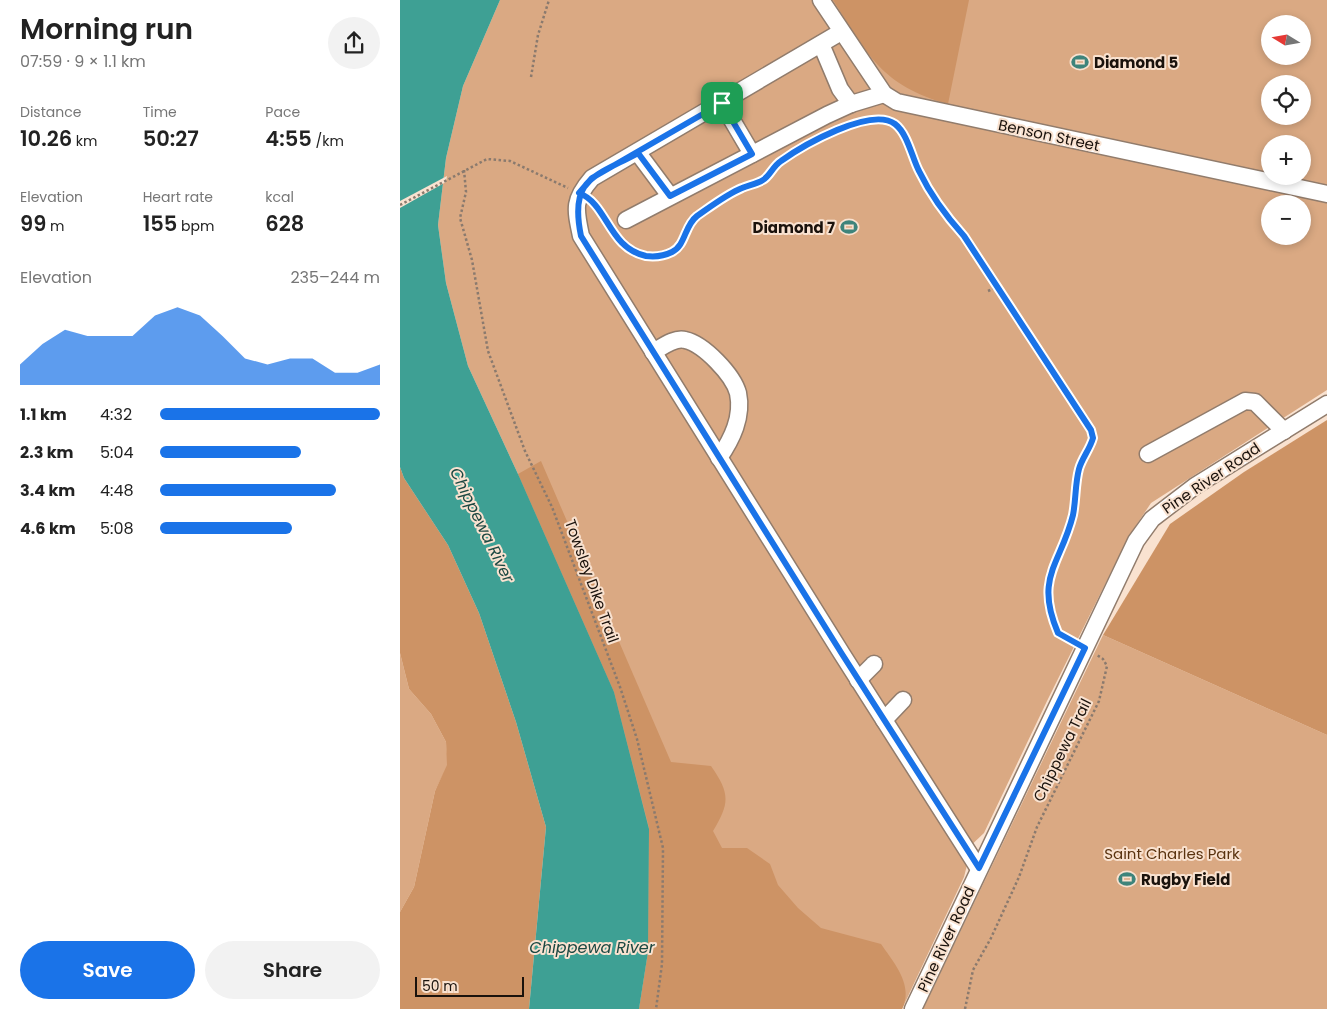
<!DOCTYPE html>
<meta charset="utf-8">
<style>
body{margin:0;font-family:Poppins,sans-serif;background:#f2f2f2;color:#222;height:100vh;display:flex;flex-direction:column;font-size:19px;white-space:nowrap}
*{box-sizing:border-box;margin:0}
p{font-size:16px;color:#767676}
.icon{flex:none;width:28px;height:28px;fill:none;stroke:currentColor;stroke-width:2;stroke-linecap:round;stroke-linejoin:round}
.map{position:relative;flex:1;overflow:hidden}
.side{display:flex;flex-direction:column;background:#fff;width:400px}
.side>*{flex:none}
.needle{width:32px;rotate:281deg}
.controls{position:absolute;left:861px;top:15px;display:grid;gap:10px}
.controls a{display:grid;place-items:center;width:50px;height:50px;border-radius:50%;background:#fff;box-shadow:0 2px 8px #0003;font-size:25px}
.scale{position:absolute;left:15px;bottom:12px;width:109px;box-sizing:border-box;padding-left:5px;border:2px solid #1a120c;border-top:0;font-size:14px;line-height:18px;white-space:nowrap;color:#1a120c;-webkit-text-stroke:4px #f9e2d0;paint-order:stroke}
.pin{position:absolute;display:grid;place-items:center;width:42px;height:42px;color:#fff;margin:-21px;border-radius:10px;box-shadow:0 2px 8px #0006}
.round{display:grid;place-items:center;flex:none;width:52px;height:52px;border-radius:26px;background:#f2f2f2}
.summary{display:flex;align-items:center;justify-content:space-between;height:85px;padding:0 20px}
h1{font-size:28px;font-weight:600;line-height:38px}
.figures{display:grid;grid-template-columns:repeat(3,1fr);gap:8px;height:85px;padding:5px 20px}
.figures div{display:grid;align-content:center}
.figures b{font-size:21px;font-weight:600}
.figures small{font-size:14px;font-weight:400}
.figures p{font-size:14px}
.chart{height:140px;padding:10px 20px}
.chart p{display:flex;justify-content:space-between}
.chart svg{width:100%;height:90px;margin-top:5px;fill:#1a73e8;opacity:.7}
.cta{display:flex;gap:10px;margin-top:auto;padding:10px 20px}
.cta a{flex:1;height:58px;border-radius:30px;background:#1a73e8;color:#fff;font-size:20px;font-weight:600;line-height:58px;text-align:center}
.cta a+a{background:#f2f2f2;color:#222}
ul{padding:0 20px;list-style:none;font-size:16px}
li{display:grid;grid-template-columns:80px 60px 1fr;align-items:center;height:38px}
li i{height:12px;border-radius:6px;background:#1a73e8}
main{display:flex;flex:1;min-height:0}
.map>svg:first-child{display:block}
.green{fill:#daa983;fill-rule:evenodd}
.forest{fill:#cd9365}
.water{fill:#3ea094}
.pier{fill:#f9e2d0}
.lines{fill:none;stroke-linecap:round;stroke-linejoin:round}
.minor-casing{stroke:#917c6c;stroke-width:19}
.path{stroke:#8a7a6e;stroke-width:2.5;stroke-dasharray:2.5 2.5;stroke-linecap:butt}
.minor{stroke:#fff;stroke-width:16}
.route-casing{stroke:#fff;stroke-width:10}
.route{stroke:#1a73e8;stroke-width:6}
.labels{text-anchor:middle;dominant-baseline:central;stroke-width:4;stroke-linejoin:round;paint-order:stroke}
.poi-label{font-size:15px;font-weight:bold;fill:#1a120c;stroke:#f9e2d0;text-anchor:start}
.street-label{font-size:15px;fill:#1a120c;stroke:#f9e2d0}
.park-label{font-size:15px;fill:#5a330f;stroke:#f9e2d0}
.water-label{font-size:16px;font-style:italic;fill:#1c4842;stroke:#f9e2d0}
</style>
<main>
<section class="side">
<div class="summary"><div><h1>Morning run</h1><p>07:59 · 9 × 1.1 km</p></div><a class="round"><svg class="icon" aria-label="share" viewBox="0 0 24 24"><path d="M12 15V3M7 8l5-5 5 5M5 13v7h14v-7"/></svg></a></div>
<div class="figures">
<div><p>Distance</p><b>10.26<small> km</small></b></div>
<div><p>Time</p><b>50:27</b></div>
<div><p>Pace</p><b>4:55<small> /km</small></b></div>
</div>
<div class="figures">
<div><p>Elevation</p><b>99<small> m</small></b></div>
<div><p>Heart rate</p><b>155<small> bpm</small></b></div>
<div><p>kcal</p><b>628</b></div>
</div>
<div class="chart"><p><span>Elevation</span>235–244 m</p>
<svg viewBox="0 0 160 44" preserveAspectRatio="none"><path d="M0 44V34L10 24L20 17L30 20L40 20L50 20L60 10L70 6L80 10L90 20L100 31L110 34L120 31L130 31L140 38L150 38L160 34V44z"/></svg>
</div>
<ul>
<li><b>1.1 km</b>4:32<i style="width:100%"></i></li>
<li><b>2.3 km</b>5:04<i style="width:64%"></i></li>
<li><b>3.4 km</b>4:48<i style="width:80%"></i></li>
<li><b>4.6 km</b>5:08<i style="width:60%"></i></li>
</ul>
<div class="cta"><a>Save</a><a>Share</a></div>
</section>
<div class="map">
<svg width="927" height="1009" viewBox="0 0 927 1009">
<rect width="100%" height="100%" fill="#f9e2d0"/>
<g class="green">
<path d="M 100,0 L 927,0 L 927,390 L 751,503 L 729,536 L 647,701 L 584,833 L 563,853 L 567,865 L 564,877 L 502,1009 L 239,1009 L 248,952 L 118,474 L 68,366 L 46,283 L 38,225 L 46,158 L 63,86 ZM 870,24 L 902,24 L 902,56 L 870,56 ZM 870,84 L 902,84 L 902,116 L 870,116 ZM 870,144 L 902,144 L 902,176 L 870,176 ZM 870,204 L 902,204 L 902,236 L 870,236 Z"/>
<path d="M 0,622 L 0,653 L 9,689 L 31,714 L 46,742 L 48,765 L 35,791 L 14,887 L 0,912 Z"/>
<path d="M 703,635 L 927,735 L 927,1009 L 523,1009 Z"/>
</g>
<g class="forest">
<path d="M 433,0 L 569,0 L 548,104 C 482,86 467,54 433,0 Z"/>
<path d="M 927,420 L 927,735 L 703,635 L 770,524 L 844,472 Z"/>
<path d="M 141,461 L 271,762 L 311,766 C 330,793 330,803 313,831 L 322,848 L 347,848 L 370,864 L 378,885 L 398,908 L 421,928 L 481,944 C 494,963 514,985 502,1009 L 239,1009 L 248,952 L 249,828 L 214,692 L 118,474 Z"/>
<path d="M 0,467 L 4,478 L 48,545 L 79,613 L 116,722 L 146,827 L 129,1009 L 0,1009 L 0,912 L 14,887 L 35,791 L 47,765 L 46,742 L 31,714 L 9,689 L 0,653 Z"/>
</g>
<path class="water" d="M 0,0 L 100,0 L 63,86 L 46,158 L 38,225 L 46,283 L 68,366 L 118,474 L 214,692 L 249,829 L 248,952 L 239,1009 L 129,1009 L 146,827 L 116,722 L 79,613 L 48,545 L 4,478 L 0,467 Z"/>
<path class="pier" d="M 47,176 L 46,182 L 0,208 L 0,201 Z"/>
<g class="lines">
<g class="minor-casing">
<g id="minor">
<path d="M 421,0 L 484,94 L 497,102 L 927,194"/>
<path d="M 441,32 L 192,178 C 173,200 175,208 181,236 L 442,654 L 579,869"/>
<path d="M 421,44 L 440,89 L 451,104"/>
<path d="M 322,103 L 352,154"/>
<path d="M 238,153 L 270,196"/>
<path d="M 226,220 L 427,115 L 451,104 L 484,94"/>
<path d="M 253,352 C 262,347 275,337 285,340 C 304,344 333,375 338,393 C 343,417 332,439 319,458"/>
<path d="M 748,454 L 845,401 L 855,402 L 884,431"/>
<path d="M 458,680 L 474,664"/>
<path d="M 484,720 L 503,700"/>
<path d="M 513,1009 L 736,541 L 752,519 L 795,486 L 927,404"/>
</g>
</g>
<g class="path">
<path d="M 131,77 L 138,35 L 149,0"/>
<path d="M 64,170 L 66,192 L 60,218 L 72,260 L 88,351 L 125,451 L 152,507 L 220,687 L 237,739 L 263,848 L 262,964 L 256,1009"/>
<path d="M 193,204 C 211,223 217,250 246,256 C 283,262 277,236 295,218 C 302,211 329,195 339,189 C 347,185 357,185 364,180 C 370,175 373,167 378,162 C 401,142 469,109 497,125 L 519,172 L 542,212 L 564,236 L 691,431 L 693,437 C 690,449 683,457 680,469 C 675,484 677,502 672,518 C 661,552 624,619 672,642"/>
<path d="M 0,205 L 87,159 L 110,161 L 168,188"/>
<path d="M 588,291 L 597,287"/>
<path d="M 565,1009 L 573,970 L 591,938 L 619,877 L 637,827 L 699,701 L 707,666 L 703,659 L 697,655"/>
</g>
<use href="#minor" class="minor"/>
</g>
<g class="lines">
<g class="route-casing">
<path id="route" d="M 322,103 L 192,178 L 179,193 C 208,204 208,248 246,256 C 254,257 264,256 272,252 C 286,245 284,226 297,216 C 310,207 327,194 342,188 C 349,185 356,184 363,180 C 370,176 373,166 381,161 C 402,146 471,106 495,124 C 508,134 512,158 519,171 C 531,196 546,216 564,236 L 691,430 L 693,438 C 690,449 682,458 679,469 C 675,484 676,500 673,515 C 661,564 634,577 658,633 L 685,648 L 579,868 L 442,654 L 181,236 C 169,178 194,177 238,153 L 270,196 L 352,154 L 322,103"/>
</g>
<use href="#route" class="route"/>
</g>
<defs>
<g id="stadium-bare" transform="scale(1.35)"><path d="M0-5a6.5 5 0 1 0 0 10a6.5 5 0 1 0 0-10ZM-3.5-1.8h7v3.6h-7Z" fill="#3e847b" stroke="#f9e2d0" stroke-width="2.5" paint-order="stroke"/></g>
</defs>
<g fill-rule="evenodd">
<use href="#stadium-bare" x="680" y="62"/>
<use href="#stadium-bare" x="449" y="227"/>
<use href="#stadium-bare" x="727" y="879"/>
</g>
<g class="labels">
<g class="poi-label">
<text x="694" y="62">Diamond 5</text>
<text x="435" y="227" text-anchor="end">Diamond 7</text>
<text x="741" y="879">Rugby Field</text>
</g>
<g class="street-label">
<text transform="translate(649 135) rotate(12)">Benson Street</text>
<text transform="translate(811 478) rotate(-34)">Pine River Road</text>
<text transform="translate(192 581) rotate(70)">Towsley Dike Trail</text>
<text transform="translate(662 750) rotate(-64)">Chippewa Trail</text>
<text transform="translate(546 939) rotate(-65)">Pine River Road</text>
</g>
<g class="park-label">
<text x="772" y="853">Saint Charles Park</text>
</g>
<g class="water-label">
<text transform="translate(82 525) rotate(64)">Chippewa River</text>
<text x="192" y="947">Chippewa River</text>
</g>
</g>
</svg>
<div class="controls">
<a><svg class="needle" viewBox="-14 -14 28 28"><path d="M0-13l5 13h-10z" fill="#e53935"/><path d="M0 13l5-13h-10z" fill="#767676"/></svg></a>
<a><svg class="icon" aria-label="locate" viewBox="0 0 24 24"><circle cx="12" cy="12" r="6"/><path d="M12 2v4M12 18v4M2 12h4M18 12h4"/></svg></a>
<a>+</a>
<a>−</a>
</div>
<div class="scale">50 m</div>
<div class="pin" style="left:322px;top:103px;background:#1e9e55"><svg class="icon" aria-label="arrive" viewBox="0 0 24 24"><path d="M6 21V4h12l-3 4 3 4H6"/></svg></div>
</div>
</main>
